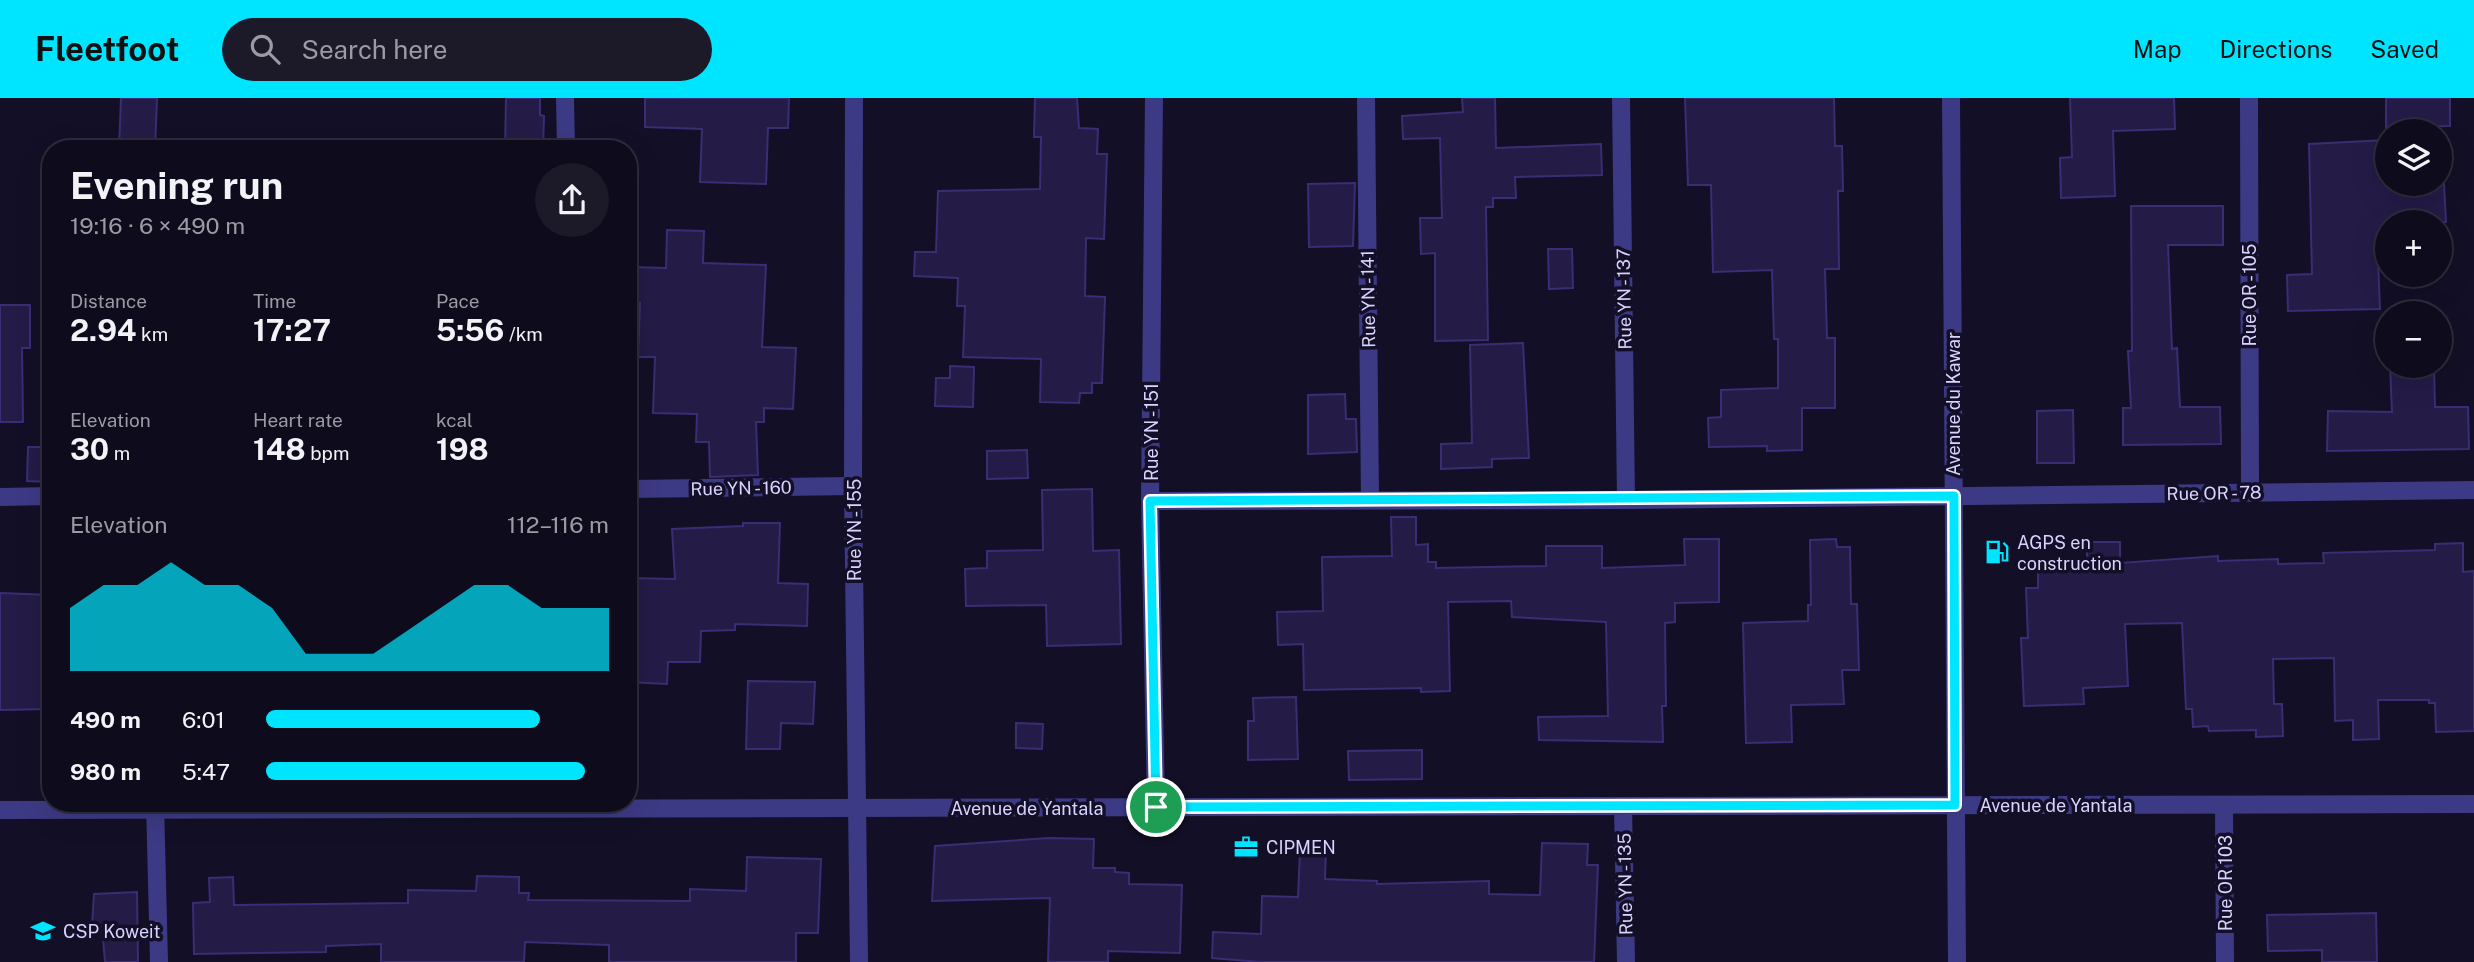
<!DOCTYPE html>
<meta charset="utf-8">
<style>
body{margin:0;font-family:"Public Sans",sans-serif;background:#1c1929;color:#f1f3f6;height:100vh;display:flex;flex-direction:column;font-size:26px;white-space:nowrap}
*{box-sizing:border-box;margin:0}
p{font-size:23px;color:#9b9ba3}
.icon{flex:none;width:38px;height:38px;fill:none;stroke:currentColor;stroke-width:2;stroke-linecap:round;stroke-linejoin:round}
.map{position:relative;flex:1;overflow:hidden}
.panel{position:absolute;left:42px;top:42px;width:595px;height:672px;display:flex;flex-direction:column;background:#0e0b1c;border-radius:28px;box-shadow:0 7px 28px #0002,0 0 0 2px #2e2b3b}
.panel>*{flex:none}
.tools{position:absolute;left:2375px;top:21px;display:grid;gap:14px}
.tools a{display:grid;place-items:center;width:77px;height:77px;border-radius:50%;background:#0e0b1c;box-shadow:0 7px 28px #0002,0 0 0 2px #2e2b3b;font-size:35px}
.pin{position:absolute;display:grid;place-items:center;width:60px;height:60px;color:#fff;margin:-30px;border:4px solid #fff;border-radius:50%;box-shadow:0 2px 7px #0007}
.round{display:grid;place-items:center;flex:none;width:74px;height:74px;border-radius:37px;background:#1c1929}
.summary{display:flex;align-items:center;justify-content:space-between;height:119px;padding:0 28px}
h1{font-size:38px;font-weight:700;line-height:52px}
.stats{display:grid;grid-template-columns:repeat(3,1fr);gap:10px;height:119px;padding:7px 28px}
.stats div{display:grid;align-content:center}
.stats b{font-size:30px;font-weight:700}
.stats small{font-size:19px;font-weight:400}
.stats p{font-size:19px}
.chart{height:196px;padding:14px 28px}
.chart p{display:flex;justify-content:space-between}
.chart svg{width:100%;height:126px;margin-top:7px;fill:#00e5ff;opacity:.7}
ul{padding:0 28px;list-style:none;font-size:23px}
li{display:grid;grid-template-columns:112px 84px 1fr;align-items:center;height:52px}
li i{height:18px;border-radius:9px;background:#00e5ff}
header{display:flex;align-items:center;gap:42px;box-sizing:border-box;height:98px;padding:0 35px;background:#00e5ff;color:#111}
header strong{font-size:33px}
nav{display:flex;gap:38px;margin-inline-start:auto;font-size:24px}
.search{width:490px;height:63px;background:#1c1929;display:flex;align-items:center;gap:18px;box-sizing:border-box;padding:0 24px;border-radius:38px;color:#9b9ba3;font-size:26px}
.map>svg:first-child{display:block}
.building{fill:#241b47;stroke:#3b2d73;stroke-width:2}
.lines{fill:none;stroke-linecap:round;stroke-linejoin:round}
.minor{stroke:#3d3a85;stroke-width:18}
.route-casing{stroke:#fff;stroke-width:14}
.route{stroke:#00e5ff;stroke-width:9}
.labels{text-anchor:middle;dominant-baseline:central;stroke-width:7;stroke-linejoin:round;paint-order:stroke}
.street-label{font-size:18px;fill:#d9d4ff;stroke:#130f26}
.poi-label{font-size:18px;fill:#d9d4ff;stroke:#130f26;text-anchor:start}
</style>
<header>
<strong>Fleetfoot</strong>
<div class="search"><svg class="icon" aria-label="search" viewBox="0 0 24 24"><circle cx="10" cy="10" r="6"/><path d="M15 15l6 6"/></svg>Search here</div>
<nav><a>Map</a><a>Directions</a><a>Saved</a></nav>
</header>
<div class="map">
<svg width="2474" height="864" viewBox="0 0 2474 864">
<rect width="100%" height="100%" fill="#130f26"/>
<g class="building">
<path d="M 121,0 L 157,0 L 155,51 L 119,51 Z"/>
<path d="M 506,0 L 540,0 L 540,17 L 544,18 L 543,51 L 505,51 Z"/>
<path d="M 645,0 L 789,0 L 788,30 L 768,30 L 766,86 L 700,84 L 702,31 L 645,29 Z"/>
<path d="M 1035,0 L 1077,0 L 1079,30 L 1098,31 L 1097,56 L 1107,56 L 1104,141 L 1086,140 L 1085,198 L 1105,199 L 1102,285 L 1092,285 L 1092,295 L 1080,295 L 1079,305 L 1040,304 L 1041,261 L 963,259 L 965,208 L 957,208 L 958,180 L 914,178 L 915,154 L 936,154 L 938,93 L 1040,91 L 1041,39 L 1034,39 Z"/>
<path d="M 1462,0 L 1495,0 L 1496,50 L 1601,46 L 1602,77 L 1515,79 L 1516,100 L 1493,100 L 1493,109 L 1486,109 L 1488,242 L 1435,243 L 1435,155 L 1421,156 L 1420,120 L 1442,120 L 1440,40 L 1403,41 L 1402,18 L 1463,14 Z"/>
<path d="M 1685,0 L 1834,0 L 1835,48 L 1842,48 L 1843,93 L 1838,93 L 1839,171 L 1825,171 L 1827,240 L 1835,240 L 1835,310 L 1802,310 L 1802,352 L 1767,353 L 1767,348 L 1709,349 L 1708,320 L 1721,319 L 1721,292 L 1778,290 L 1778,241 L 1774,241 L 1772,172 L 1713,174 L 1711,87 L 1688,87 Z"/>
<path d="M 2070,0 L 2174,0 L 2175,31 L 2113,33 L 2115,98 L 2061,100 L 2060,60 L 2072,59 Z"/>
<path d="M 2386,0 L 2450,0 L 2450,28 L 2386,29 Z"/>
<path d="M 2387,42 L 2387,86 L 2444,86 L 2446,124 L 2387,124 L 2387,160 L 2378,161 L 2380,211 L 2288,213 L 2287,177 L 2312,176 L 2309,46 Z"/>
<path d="M 1355,85 L 1353,148 L 1309,149 L 1308,86 Z"/>
<path d="M 2131,108 L 2223,108 L 2223,147 L 2168,147 L 2172,251 L 2177,250 L 2180,309 L 2220,309 L 2221,346 L 2123,347 L 2123,310 L 2131,310 L 2128,253 L 2132,253 Z"/>
<path d="M 667,132 L 704,133 L 703,165 L 766,167 L 762,249 L 796,250 L 793,311 L 764,310 L 764,324 L 756,324 L 758,377 L 710,379 L 709,344 L 696,344 L 697,316 L 653,315 L 655,259 L 638,259 L 640,205 L 630,205 L 631,169 L 666,170 Z"/>
<path d="M 1548,151 L 1572,151 L 1573,190 L 1549,191 Z"/>
<path d="M 0,207 L 30,207 L 30,250 L 22,250 L 23,324 L 0,324 Z"/>
<path d="M 1523,245 L 1529,360 L 1492,361 L 1492,369 L 1441,371 L 1441,346 L 1472,345 L 1470,247 Z"/>
<path d="M 950,268 L 974,269 L 973,309 L 935,308 L 936,280 L 950,280 Z"/>
<path d="M 2390,268 L 2434,268 L 2435,309 L 2468,309 L 2469,351 L 2327,353 L 2328,313 L 2392,314 Z"/>
<path d="M 1345,296 L 1346,321 L 1356,321 L 1357,354 L 1308,356 L 1308,297 Z"/>
<path d="M 2073,312 L 2074,365 L 2037,365 L 2037,313 Z"/>
<path d="M 28,349 L 51,349 L 51,384 L 27,383 Z"/>
<path d="M 1027,352 L 1028,380 L 987,381 L 987,353 Z"/>
<path d="M 1092,391 L 1093,453 L 1119,452 L 1121,546 L 1047,548 L 1046,507 L 966,508 L 965,471 L 987,470 L 987,453 L 1043,452 L 1042,392 Z"/>
<path d="M 1391,419 L 1416,419 L 1416,447 L 1428,446 L 1428,464 L 1436,464 L 1436,470 L 1546,468 L 1546,448 L 1602,448 L 1602,470 L 1685,467 L 1684,441 L 1719,441 L 1719,504 L 1675,505 L 1675,524 L 1665,525 L 1666,608 L 1662,608 L 1663,644 L 1539,642 L 1538,619 L 1608,618 L 1606,524 L 1512,519 L 1511,503 L 1448,504 L 1450,593 L 1421,594 L 1421,590 L 1304,592 L 1303,546 L 1278,547 L 1277,514 L 1323,513 L 1322,459 L 1392,458 Z"/>
<path d="M 743,425 L 780,425 L 778,485 L 808,486 L 807,528 L 735,526 L 735,532 L 701,533 L 700,564 L 668,564 L 667,586 L 628,584 L 630,480 L 675,481 L 672,431 L 743,428 Z"/>
<path d="M 1836,441 L 1837,449 L 1850,449 L 1851,506 L 1857,506 L 1859,572 L 1842,572 L 1844,606 L 1791,607 L 1792,644 L 1746,645 L 1743,525 L 1808,523 L 1808,507 L 1811,507 L 1810,442 Z"/>
<path d="M 2087,444 L 2120,444 L 2120,465 L 2218,458 L 2218,463 L 2278,461 L 2278,466 L 2324,465 L 2323,455 L 2435,452 L 2435,446 L 2463,445 L 2463,474 L 2474,473 L 2474,633 L 2436,634 L 2435,605 L 2429,605 L 2429,602 L 2378,602 L 2379,641 L 2353,642 L 2353,622 L 2335,623 L 2334,560 L 2273,561 L 2274,606 L 2282,606 L 2283,638 L 2256,639 L 2256,632 L 2209,633 L 2208,628 L 2193,629 L 2192,611 L 2186,611 L 2182,525 L 2125,526 L 2128,588 L 2083,590 L 2084,606 L 2024,608 L 2021,540 L 2028,540 L 2026,490 L 2038,490 L 2038,469 L 2087,467 Z"/>
<path d="M 0,495 L 51,497 L 51,611 L 0,612 Z"/>
<path d="M 748,583 L 815,584 L 813,626 L 781,625 L 780,651 L 746,651 Z"/>
<path d="M 1296,599 L 1298,661 L 1248,662 L 1248,623 L 1254,623 L 1253,600 Z"/>
<path d="M 1016,625 L 1043,626 L 1042,651 L 1016,650 Z"/>
<path d="M 1422,652 L 1422,681 L 1349,682 L 1348,653 Z"/>
<path d="M 1049,740 L 1094,741 L 1093,770 L 1115,770 L 1115,774 L 1129,775 L 1129,786 L 1182,787 L 1180,855 L 1108,853 L 1108,864 L 1048,864 L 1050,800 L 932,803 L 935,748 Z"/>
<path d="M 1542,745 L 1588,746 L 1587,767 L 1598,767 L 1594,864 L 1260,864 L 1212,860 L 1213,834 L 1261,836 L 1262,798 L 1298,799 L 1300,753 L 1326,753 L 1325,781 L 1377,783 L 1377,786 L 1489,783 L 1489,796 L 1540,797 Z"/>
<path d="M 747,759 L 821,761 L 818,835 L 796,835 L 796,864 L 609,864 L 609,847 L 525,844 L 524,864 L 381,864 L 381,846 L 326,848 L 326,854 L 194,856 L 193,805 L 210,804 L 209,780 L 233,779 L 234,807 L 408,805 L 408,792 L 476,793 L 477,778 L 519,779 L 519,795 L 529,795 L 528,802 L 690,803 L 690,791 L 746,793 Z"/>
<path d="M 137,794 L 138,864 L 105,864 L 102,829 L 92,828 L 94,796 Z"/>
<path d="M 2376,815 L 2377,864 L 2322,864 L 2322,852 L 2268,853 L 2267,817 Z"/>
</g>
<g class="lines">
<g class="minor">
<path d="M 565,0 L 566,51"/>
<path d="M 854,0 L 853,388 L 859,864"/>
<path d="M 1154,0 L 1150,403 L 1156,709"/>
<path d="M 1366,0 L 1370,402"/>
<path d="M 1621,0 L 1626,402"/>
<path d="M 1951,0 L 1957,864"/>
<path d="M 2249,0 L 2250,394"/>
<path d="M 628,391 L 853,388"/>
<path d="M 0,399 L 51,398"/>
<path d="M 1150,403 L 1626,402 L 2474,392"/>
<path d="M 155,705 L 159,864"/>
<path d="M 2224,707 L 2225,864"/>
<path d="M 1623,708 L 1626,864"/>
<path d="M 0,712 L 2474,706"/>
</g>
</g>
<g class="lines">
<g class="route-casing">
<path id="route" d="M 1954,398 L 1955,707 L 1156,709 L 1150,403 Z"/>
</g>
<use href="#route" class="route"/>
</g>
<defs>
<g id="fuel-bare" transform="scale(1.89)"><path d="M-5.5-6h7V0h2V4h1.3V-2.5L3-4.5l.8-.8L6-3V5H2.5V1h-1V6h-7ZM-4.2-4.7v3.2H.2V-4.7Z" fill="#00e5ff" stroke="#130f26" stroke-width="2.5" paint-order="stroke"/></g>
<g id="office-bare" transform="scale(1.89)"><path d="M-6-3h4V-5.5h4V-3h4V5H-6ZM-1-4.5V-3h2v-1.5ZM-6 0V1H6V0Z" fill="#00e5ff" stroke="#130f26" stroke-width="2.5" paint-order="stroke"/></g>
<g id="school-bare" transform="scale(1.89)"><path d="M0-5L7-2L0 1L-7-2ZM-4 1L0 2.5L4 1V4Q0 6-4 4Z" fill="#00e5ff" stroke="#130f26" stroke-width="2.5" paint-order="stroke"/></g>
</defs>
<g fill-rule="evenodd">
<use href="#fuel-bare" x="1997" y="454"/>
<use href="#office-bare" x="1246" y="749"/>
<use href="#school-bare" x="43" y="833"/>
</g>
<g class="labels">
<g class="street-label">
<text transform="translate(2249 197) rotate(-90)">Rue OR - 105</text>
<text transform="translate(1368 201) rotate(-91)">Rue YN - 141</text>
<text transform="translate(1624 201) rotate(-91)">Rue YN - 137</text>
<text transform="translate(1953 306) rotate(-90)">Avenue du Kawar</text>
<text transform="translate(1151 334) rotate(-90)">Rue YN - 151</text>
<text transform="translate(741 390) rotate(-1)">Rue YN - 160</text>
<text transform="translate(2214 395) rotate(-1)">Rue OR - 78</text>
<text transform="translate(854 432) rotate(-90)">Rue YN - 155</text>
<text x="2056" y="707">Avenue de Yantala</text>
<text x="1027" y="710">Avenue de Yantala</text>
<text transform="translate(2225 785) rotate(-90)">Rue OR 103</text>
<text transform="translate(1625 786) rotate(-91)">Rue YN - 135</text>
</g>
<g class="poi-label">
<text x="2017" y="444">AGPS en<tspan x="2017" dy="21">construction</tspan></text>
<text x="1266" y="749">CIPMEN</text>
<text x="63" y="833">CSP Koweit</text>
</g>
</g>
</svg>
<div class="tools">
<a><svg class="icon" aria-label="layers" viewBox="0 0 24 24"><path d="M12 4l9 5-9 5-9-5zM3 14l9 5 9-5"/></svg></a>
<a>+</a>
<a>−</a>
</div>
<div class="pin" style="left:1156px;top:709px;background:#1e9e55"><svg class="icon" aria-label="arrive" viewBox="0 0 24 24"><path d="M6 21V4h12l-3 4 3 4H6"/></svg></div>
<section class="panel">
<div class="summary"><div><h1>Evening run</h1><p>19:16 · 6 × 490 m</p></div><a class="round"><svg class="icon" aria-label="share" viewBox="0 0 24 24"><path d="M12 15V3M7 8l5-5 5 5M5 13v7h14v-7"/></svg></a></div>
<div class="stats">
<div><p>Distance</p><b>2.94<small> km</small></b></div>
<div><p>Time</p><b>17:27</b></div>
<div><p>Pace</p><b>5:56<small> /km</small></b></div>
</div>
<div class="stats">
<div><p>Elevation</p><b>30<small> m</small></b></div>
<div><p>Heart rate</p><b>148<small> bpm</small></b></div>
<div><p>kcal</p><b>198</b></div>
</div>
<div class="chart"><p><span>Elevation</span>112–116 m</p>
<svg viewBox="0 0 160 44" preserveAspectRatio="none"><path d="M0 44V22L10 14L20 14L30 6L40 14L50 14L60 22L70 38L80 38L90 38L100 30L110 22L120 14L130 14L140 22L150 22L160 22V44z"/></svg>
</div>
<ul>
<li><b>490 m</b>6:01<i style="width:80%"></i></li>
<li><b>980 m</b>5:47<i style="width:93%"></i></li>
</ul>
</section>
</div>
